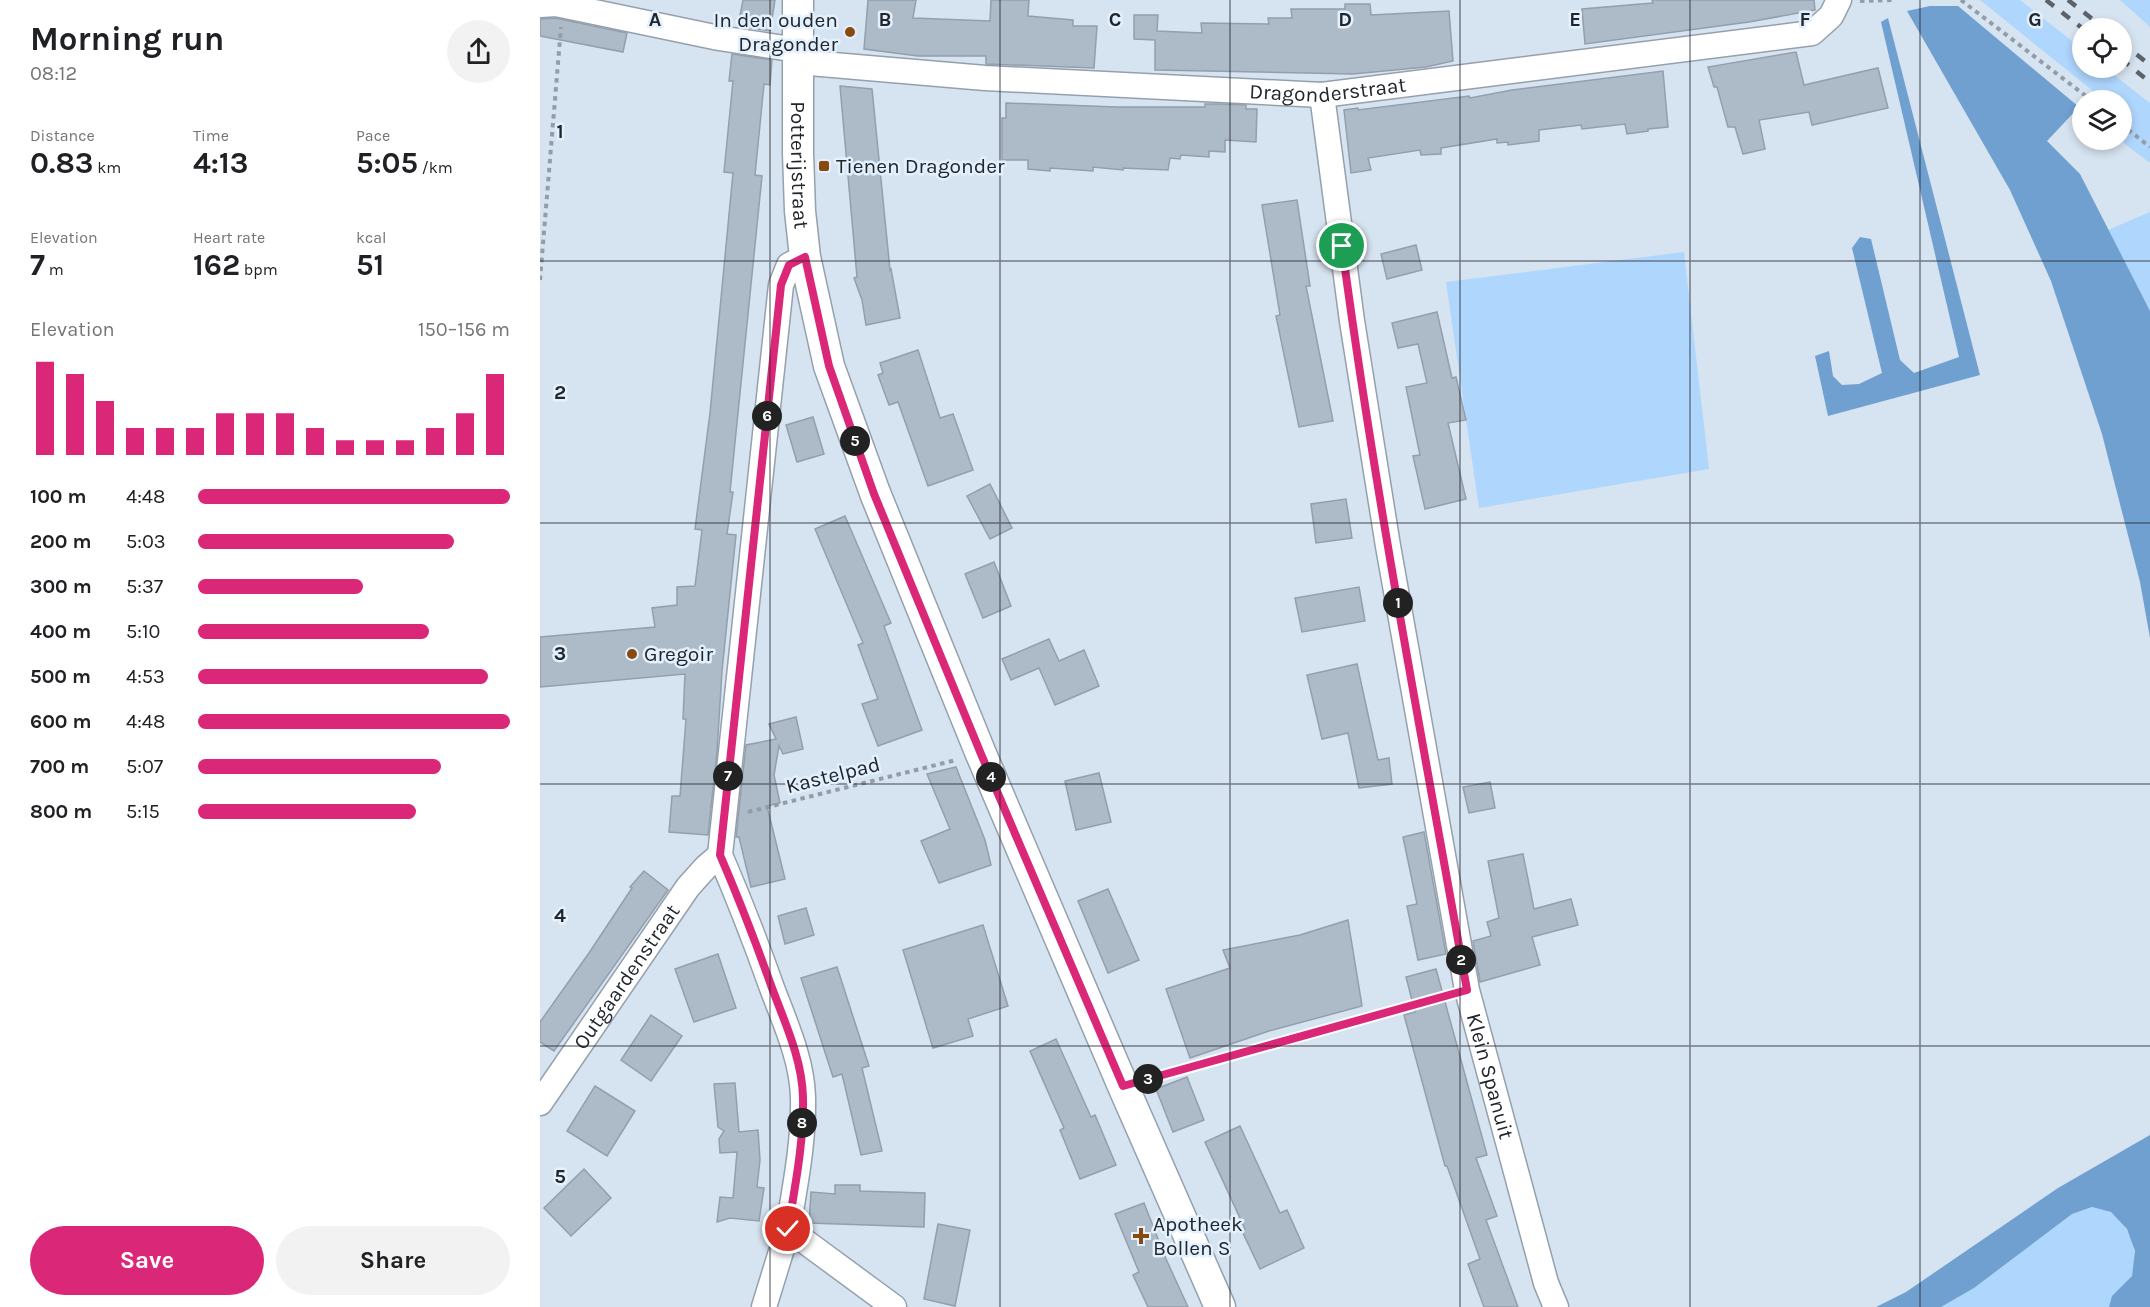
<!DOCTYPE html>
<meta charset="utf-8">
<style>
body{margin:0;font-family:Karla,sans-serif;background:#f2f2f2;color:#202124;height:100vh;display:flex;flex-direction:column;font-size:22px;white-space:nowrap}
*{box-sizing:border-box;margin:0}
p{font-size:20px;color:#757577}
.icon{flex:none;width:33px;height:33px;fill:none;stroke:currentColor;stroke-width:2;stroke-linecap:round;stroke-linejoin:round}
.map{position:relative;flex:1;overflow:hidden}
.drawer{display:flex;flex-direction:column;background:#fff;width:540px}
.drawer>*{flex:none}
.tools{position:absolute;left:1532px;top:18px;display:grid;gap:12px}
.tools a{display:grid;place-items:center;width:60px;height:60px;border-radius:50%;background:#fff;box-shadow:0 3px 9px #0003;font-size:30px}
.pin{position:absolute;display:grid;place-items:center;width:51px;height:51px;color:#fff;margin:-26px;border:3px solid #fff;border-radius:50%;box-shadow:0 2px 6px #0007}
.km{position:absolute;width:30px;height:30px;margin:-15px;border-radius:50%;background:#222;color:#fff;font-size:16px;line-height:30px;text-align:center}
.round{display:grid;place-items:center;flex:none;width:63px;height:63px;border-radius:32px;background:#f2f2f2}
.overview{display:flex;align-items:center;justify-content:space-between;height:102px;padding:0 30px}
h1{font-size:33px;font-weight:700;line-height:45px}
.figures{display:grid;grid-template-columns:repeat(3,1fr);gap:9px;height:102px;padding:6px 30px}
.figures div{display:grid;align-content:center}
.figures b{font-size:30px;font-weight:700}
.figures small{font-size:16px;font-weight:400}
.figures p{font-size:16px}
.chart{height:168px;padding:12px 30px}
.chart p{display:flex;justify-content:space-between}
.chart svg{width:100%;height:108px;margin-top:6px;stroke:#db2777;stroke-width:6}
.button{display:flex;gap:12px;margin-top:auto;padding:12px 30px}
.button a{flex:1;height:69px;border-radius:36px;background:#db2777;color:#fff;font-size:24px;font-weight:700;line-height:69px;text-align:center}
.button a+a{background:#f2f2f2;color:#202124}
ul{padding:0 30px;list-style:none;font-size:20px}
li{display:grid;grid-template-columns:96px 72px 1fr;align-items:center;height:45px}
li i{height:15px;border-radius:8px;background:#db2777}
main{display:flex;flex:1;min-height:0}
.map>svg:first-child{display:block}
.green{fill:#afd6fd}
.forest{fill:#6fa0d0}
.building{fill:#adbac7;stroke:#939fac;stroke-width:1.5}
.lines{fill:none;stroke-linecap:round;stroke-linejoin:round}
.minor-casing{stroke:#94a1ad;stroke-width:27}
.tertiary-casing{stroke:#94a1ad;stroke-width:33}
.path{stroke:#949da7;stroke-width:4;stroke-dasharray:4.5 4.5;stroke-linecap:butt}
.minor{stroke:#fff;stroke-width:24}
.tertiary{stroke:#fff;stroke-width:30}
.rail{stroke:#5b626a;stroke-width:4.5;stroke-dasharray:10 10;stroke-linecap:butt}
.route-casing{stroke:#fff;stroke-width:12}
.route{stroke:#db2777;stroke-width:8}
.grid{fill:none;stroke:#22262b;stroke-width:1.5;stroke-opacity:0.55}
.poi-dot{fill:#894a0f;stroke:#e3f0fe;stroke-width:2}
.labels{text-anchor:middle;dominant-baseline:central;stroke-width:5;stroke-linejoin:round;paint-order:stroke}
.poi-label{font-size:21px;fill:#22262b;stroke:#e3f0fe;text-anchor:start}
.street-label{font-size:21px;fill:#22262b;stroke:#e3f0fe}
.grid-label{font-size:20px;text-anchor:middle;font-weight:bold;fill:#22262b;stroke:#e3f0fe;stroke-width:5;stroke-linejoin:round;paint-order:stroke}
</style>
<main>
<section class="drawer">
<div class="overview"><div><h1>Morning run</h1><p>08:12</p></div><a class="round"><svg class="icon" aria-label="share" viewBox="0 0 24 24"><path d="M12 15V3M7 8l5-5 5 5M5 13v7h14v-7"/></svg></a></div>
<div class="figures">
<div><p>Distance</p><b>0.83<small> km</small></b></div>
<div><p>Time</p><b>4:13</b></div>
<div><p>Pace</p><b>5:05<small> /km</small></b></div>
</div>
<div class="figures">
<div><p>Elevation</p><b>7<small> m</small></b></div>
<div><p>Heart rate</p><b>162<small> bpm</small></b></div>
<div><p>kcal</p><b>51</b></div>
</div>
<div class="chart"><p><span>Elevation</span>150–156 m</p>
<svg viewBox="0 0 160 44" preserveAspectRatio="none"><path d="M5 44V6M15 44V11M25 44V22M35 44V33M45 44V33M55 44V33M65 44V27M75 44V27M85 44V27M95 44V33M105 44V38M115 44V38M125 44V38M135 44V33M145 44V27M155 44V11"/></svg>
</div>
<ul>
<li><b>100 m</b>4:48<i style="width:100%"></i></li>
<li><b>200 m</b>5:03<i style="width:82%"></i></li>
<li><b>300 m</b>5:37<i style="width:53%"></i></li>
<li><b>400 m</b>5:10<i style="width:74%"></i></li>
<li><b>500 m</b>4:53<i style="width:93%"></i></li>
<li><b>600 m</b>4:48<i style="width:100%"></i></li>
<li><b>700 m</b>5:07<i style="width:78%"></i></li>
<li><b>800 m</b>5:15<i style="width:70%"></i></li>
</ul>
<div class="button"><a>Save</a><a>Share</a></div>
</section>
<div class="map">
<svg width="1610" height="1307" viewBox="0 0 1610 1307">
<rect width="100%" height="100%" fill="#d6e3f0"/>
<g class="green">
<path d="M 1440,0 L 1480,0 L 1542,49 L 1542,68 L 1565,68 L 1610,103 L 1610,163 L 1580,140 L 1581,100 L 1545,100 L 1553,91 Z"/>
<path d="M 1580,0 L 1610,0 L 1610,27 Z"/>
<path d="M 1610,212 L 1610,311 L 1568,230 Z"/>
<path d="M 1144,252 L 1169,469 L 939,508 L 906,282 Z"/>
<path d="M 1552,1207 C 1557,1209 1565,1209 1570,1212 C 1589,1221 1602,1259 1591,1277 C 1583,1289 1573,1293 1569,1307 L 1401,1307 L 1434,1288 L 1532,1214 Z"/>
</g>
<g class="forest">
<path d="M 1390,6 L 1418,6 L 1539,107 L 1507,141 L 1540,174 L 1610,311 L 1610,638 L 1600,582 L 1562,434 L 1511,281 L 1470,190 L 1367,11 Z"/>
<path d="M 1348,18 L 1440,375 L 1288,416 L 1275,356 L 1289,351 L 1293,376 L 1302,385 L 1319,384 L 1342,373 L 1312,248 L 1320,237 L 1331,239 L 1360,360 L 1374,373 L 1419,357 L 1341,22 Z"/>
<path d="M 1610,1135 L 1610,1307 L 1569,1307 L 1572,1296 L 1592,1276 L 1595,1251 L 1587,1229 L 1571,1212 L 1552,1207 L 1532,1214 L 1434,1288 L 1401,1307 L 1336,1307 L 1366,1292 L 1518,1188 Z"/>
</g>
<g class="building">
<path d="M 203,0 L 235,0 L 230,31 L 198,26 Z"/>
<path d="M 328,0 L 376,0 L 373,18 L 450,21 L 451,0 L 489,0 L 488,16 L 533,20 L 533,26 L 557,26 L 554,68 L 446,64 L 446,56 L 378,56 L 324,49 Z"/>
<path d="M 1112,0 L 1274,0 L 1275,10 L 1209,22 L 1045,44 L 1042,9 L 1113,3 Z"/>
<path d="M 805,4 L 830,4 L 831,15 L 909,11 L 913,61 L 886,67 L 813,74 L 615,70 L 615,40 L 594,39 L 594,15 L 618,15 L 617,31 L 662,33 L 661,23 L 729,24 L 728,18 L 752,18 L 751,9 L 805,9 Z"/>
<path d="M 15,18 L 87,33 L 83,52 L 0,36 L 0,19 Z"/>
<path d="M 1256,52 L 1264,85 L 1338,68 L 1348,108 L 1272,125 L 1269,112 L 1219,120 L 1225,149 L 1203,154 L 1195,127 L 1188,127 L 1177,87 L 1174,87 L 1168,67 Z"/>
<path d="M 192,54 L 232,60 L 230,85 L 224,84 L 215,175 L 222,176 L 190,492 L 193,492 L 187,534 L 196,535 L 182,671 L 177,752 L 168,835 L 129,832 L 132,796 L 140,796 L 146,719 L 143,719 L 145,674 L 0,687 L 0,637 L 115,627 L 112,608 L 137,605 L 137,587 L 155,586 L 162,530 L 155,529 L 170,413 L 193,173 L 184,172 L 193,81 L 189,81 Z"/>
<path d="M 1123,71 L 1128,127 L 1108,129 L 1108,131 L 1087,134 L 1085,124 L 1042,129 L 1041,125 L 999,130 L 999,141 L 968,145 L 968,142 L 957,143 L 957,139 L 901,148 L 901,154 L 881,155 L 880,150 L 828,158 L 831,170 L 811,173 L 804,110 L 818,108 L 818,110 L 929,96 L 930,98 L 972,90 Z"/>
<path d="M 300,86 L 332,89 L 350,270 L 351,269 L 360,318 L 326,325 L 322,300 L 314,278 L 317,277 Z"/>
<path d="M 466,103 L 577,107 L 665,107 L 665,104 L 679,104 L 706,105 L 706,109 L 717,109 L 716,142 L 685,140 L 685,152 L 669,151 L 669,157 L 641,155 L 640,159 L 630,158 L 628,170 L 583,168 L 583,170 L 553,167 L 553,171 L 510,168 L 510,171 L 488,169 L 488,160 L 462,160 L 462,118 L 466,118 Z"/>
<path d="M 757,200 L 770,286 L 766,286 L 793,421 L 759,427 L 736,316 L 740,315 L 722,205 Z"/>
<path d="M 876,245 L 882,270 L 847,279 L 841,254 Z"/>
<path d="M 897,312 L 912,378 L 916,377 L 926,420 L 908,423 L 926,499 L 885,509 L 873,456 L 880,455 L 866,387 L 887,383 L 878,344 L 858,348 L 852,323 Z"/>
<path d="M 378,350 L 400,418 L 413,414 L 433,470 L 388,486 L 358,402 L 349,405 L 338,375 L 343,373 L 340,363 Z"/>
<path d="M 273,417 L 284,454 L 257,462 L 246,425 Z"/>
<path d="M 450,484 L 472,528 L 450,539 L 427,496 Z"/>
<path d="M 806,499 L 812,538 L 776,543 L 771,504 Z"/>
<path d="M 305,516 L 351,623 L 344,626 L 382,730 L 338,746 L 322,704 L 338,699 L 318,645 L 323,643 L 275,529 Z"/>
<path d="M 454,562 L 471,606 L 443,618 L 425,574 Z"/>
<path d="M 819,587 L 825,621 L 762,632 L 755,598 Z"/>
<path d="M 509,639 L 519,661 L 544,650 L 559,686 L 515,705 L 499,668 L 471,680 L 462,659 Z"/>
<path d="M 817,664 L 838,760 L 849,758 L 852,784 L 819,788 L 808,733 L 782,739 L 767,675 Z"/>
<path d="M 256,717 L 263,749 L 243,754 L 239,746 L 234,775 L 240,803 L 227,806 L 245,879 L 211,887 L 199,837 L 196,837 L 206,745 L 236,739 L 229,724 Z"/>
<path d="M 416,767 L 445,840 L 451,865 L 399,883 L 381,841 L 410,829 L 387,774 Z"/>
<path d="M 559,773 L 571,822 L 536,830 L 525,781 Z"/>
<path d="M 950,782 L 955,808 L 929,813 L 923,787 Z"/>
<path d="M 884,832 L 906,954 L 878,960 L 867,906 L 877,904 L 863,837 Z"/>
<path d="M 983,854 L 994,909 L 1031,899 L 1038,925 L 992,937 L 1000,965 L 940,982 L 933,941 L 951,936 L 947,922 L 959,918 L 948,861 Z"/>
<path d="M 104,871 L 128,890 L 14,1051 L 0,1042 L 0,1022 L 49,953 L 92,888 L 90,887 Z"/>
<path d="M 568,889 L 599,960 L 568,973 L 538,901 Z"/>
<path d="M 266,908 L 274,935 L 245,944 L 238,916 Z"/>
<path d="M 808,920 L 822,1006 L 729,1031 L 650,1058 L 626,989 L 690,968 L 683,950 L 760,935 Z"/>
<path d="M 443,925 L 468,1006 L 428,1019 L 433,1036 L 393,1048 L 363,950 Z"/>
<path d="M 178,954 L 196,1008 L 154,1022 L 135,969 Z"/>
<path d="M 297,967 L 329,1066 L 322,1068 L 342,1151 L 321,1155 L 302,1074 L 293,1077 L 261,978 Z"/>
<path d="M 896,969 L 947,1155 L 936,1158 L 957,1216 L 946,1220 L 978,1307 L 944,1307 L 928,1264 L 940,1259 L 907,1166 L 905,1166 L 864,1015 L 875,1012 L 866,977 Z"/>
<path d="M 111,1015 L 142,1036 L 111,1081 L 81,1060 Z"/>
<path d="M 516,1039 L 551,1117 L 555,1115 L 576,1165 L 540,1179 L 520,1130 L 524,1128 L 490,1051 Z"/>
<path d="M 647,1077 L 664,1120 L 633,1132 L 616,1089 Z"/>
<path d="M 195,1083 L 199,1132 L 218,1130 L 220,1160 L 217,1187 L 224,1188 L 219,1221 L 190,1218 L 177,1222 L 180,1197 L 193,1198 L 197,1152 L 180,1153 L 179,1139 L 184,1131 L 178,1127 L 174,1084 Z"/>
<path d="M 55,1086 L 95,1111 L 67,1156 L 27,1131 Z"/>
<path d="M 700,1126 L 740,1213 L 747,1210 L 764,1248 L 720,1269 L 702,1231 L 705,1229 L 665,1142 Z"/>
<path d="M 44,1169 L 71,1198 L 31,1236 L 4,1208 Z"/>
<path d="M 295,1185 L 320,1185 L 320,1191 L 385,1193 L 384,1227 L 269,1223 L 271,1192 L 295,1194 Z"/>
<path d="M 604,1203 L 626,1259 L 648,1307 L 608,1307 L 593,1275 L 599,1272 L 575,1214 Z"/>
<path d="M 398,1224 L 430,1230 L 415,1306 L 384,1299 Z"/>
</g>
<g class="lines">
<g class="minor-casing">
<g id="minor">
<path d="M 0,5 L 16,4 L 179,38 L 258,50"/>
<path id="s1" d="M 258,62 L 445,78 L 782,95 L 1272,33 L 1291,16 L 1299,0"/>
<path id="s2" d="M 782,95 L 812,321 L 848,546 L 927,990 L 1006,1283 L 1016,1307"/>
<path d="M 265,257 L 249,265 L 241,285 L 180,855 C 199,899 216,943 232,988 C 245,1023 262,1059 263,1097 C 264,1142 255,1186 248,1229 L 354,1307"/>
<path id="s3" d="M 0,1103 L 148,887 L 166,867 L 180,855"/>
<path d="M 224,1307 L 248,1229"/>
</g>
</g>
<g class="tertiary-casing">
<g id="tertiary">
<path id="s4" d="M 258,0 L 258,153 L 260,211 L 265,257 L 289,366 L 335,493 L 441,754 L 583,1086 L 680,1307"/>
</g>
</g>
<g class="path">
<path d="M 1421,0 L 1551,100"/>
<path d="M 1320,1 L 1352,0"/>
<path d="M 1581,124 L 1610,147"/>
<path d="M 0,280 L 21,27"/>
<path d="M 208,812 L 416,760"/>
<path d="M 607,1079 L 906,996"/>
</g>
<use href="#minor" class="minor"/>
<use href="#tertiary" class="tertiary"/>
<g class="rail">
<path d="M 1506,0 L 1542,28"/>
<path d="M 1528,0 L 1564,28"/>
<path d="M 1581,42 L 1610,65"/>
<path d="M 1581,59 L 1610,82"/>
</g>
</g>
<g class="lines">
<g class="route-casing">
<path id="route" d="M 248,1229 C 255,1186 264,1142 263,1097 C 262,1059 245,1023 232,988 C 216,943 199,899 180,855 L 241,285 L 249,265 L 265,257 L 289,366 L 334,494 L 441,754 L 583,1086 L 927,990 C 883,743 835,495 802,246"/>
</g>
<use href="#route" class="route"/>
</g>
<path class="grid" d="M 230,0 L 230,1307M 460,0 L 460,1307M 690,0 L 690,1307M 920,0 L 920,1307M 1150,0 L 1150,1307M 1380,0 L 1380,1307M 0,261 L 1610,261M 0,523 L 1610,523M 0,784 L 1610,784M 0,1046 L 1610,1046"/>
<g class="poi-dot">
<circle cx="310" cy="32" r="6"/>
<rect x="278" y="160" width="12" height="12" rx="3"/>
<circle cx="92" cy="654" r="6"/>
<path d="M598 1227h6v6h6v6h-6v6h-6v-6h-6v-6h6z"/>
</g>
<g class="labels">
<g class="poi-label">
<text x="298" y="20" text-anchor="end">In den ouden<tspan x="298" dy="24">Dragonder</tspan></text>
<text x="296" y="166">Tienen Dragonder</text>
<text x="104" y="654">Gregoir</text>
<text x="613" y="1224">Apotheek<tspan x="613" dy="24">Bollen S</tspan></text>
</g>
<g class="street-label">
<text stroke="none"><textPath href="#s1" startOffset="531">Dragonderstraat</textPath></text>
<text stroke="none"><textPath href="#s4" startOffset="165">Potterijstraat</textPath></text>
<text transform="translate(293 775) rotate(-14)">Kastelpad</text>
<text stroke="none"><textPath href="#s3" startOffset="153">Outgaardenstraat</textPath></text>
<text stroke="none"><textPath href="#s2" startOffset="996">Klein Spanuit</textPath></text>
</g>
</g>
<g class="grid-label">
<text x="115" y="26">A</text>
<text x="345" y="26">B</text>
<text x="575" y="26">C</text>
<text x="805" y="26">D</text>
<text x="1035" y="26">E</text>
<text x="1265" y="26">F</text>
<text x="1495" y="26">G</text>
<text x="20" y="138">1</text>
<text x="20" y="399">2</text>
<text x="20" y="660">3</text>
<text x="20" y="922">4</text>
<text x="20" y="1183">5</text>
</g>
</svg>
<div class="tools">
<a><svg class="icon" aria-label="locate" viewBox="0 0 24 24"><circle cx="12" cy="12" r="6"/><path d="M12 2v4M12 18v4M2 12h4M18 12h4"/></svg></a>
<a><svg class="icon" aria-label="layers" viewBox="0 0 24 24"><path d="M12 4l9 5-9 5-9-5zM3 14l9 5 9-5"/></svg></a>
</div>
<div class="pin" style="left:802px;top:246px;background:#1e9e55"><svg class="icon" aria-label="arrive" viewBox="0 0 24 24"><path d="M6 21V4h12l-3 4 3 4H6"/></svg></div>
<div class="pin" style="left:248px;top:1229px;background:#d93025"><svg class="icon" aria-label="check" viewBox="0 0 24 24"><path d="M5 12l5 5 9-10"/></svg></div>
<b class="km" style="left:858px;top:603px">1</b>
<b class="km" style="left:921px;top:960px">2</b>
<b class="km" style="left:608px;top:1079px">3</b>
<b class="km" style="left:451px;top:777px">4</b>
<b class="km" style="left:315px;top:441px">5</b>
<b class="km" style="left:227px;top:416px">6</b>
<b class="km" style="left:188px;top:776px">7</b>
<b class="km" style="left:262px;top:1123px">8</b>
</div>
</main>
